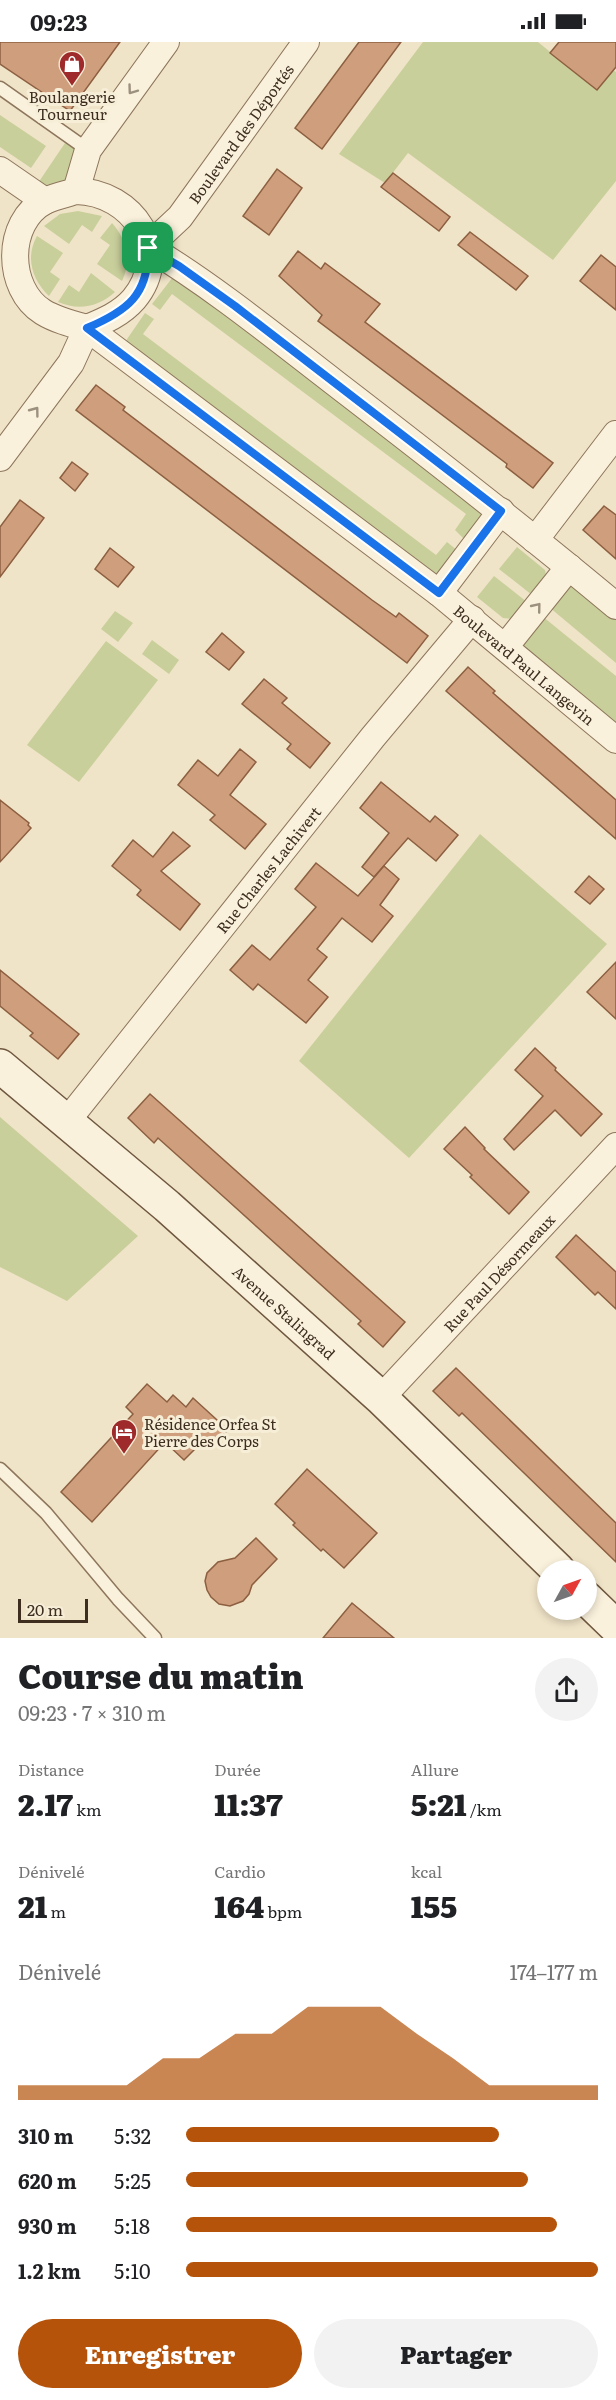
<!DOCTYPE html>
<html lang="fr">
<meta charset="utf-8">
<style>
body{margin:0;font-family:Literata,serif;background:#f2f2f2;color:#202124;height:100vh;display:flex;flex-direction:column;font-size:22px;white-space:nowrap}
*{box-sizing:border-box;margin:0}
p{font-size:20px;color:#757577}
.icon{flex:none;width:33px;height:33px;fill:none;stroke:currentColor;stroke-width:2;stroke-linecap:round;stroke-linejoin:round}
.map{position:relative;height:1596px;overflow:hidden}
.side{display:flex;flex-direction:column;background:#fff;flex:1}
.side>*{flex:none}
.needle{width:39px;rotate:50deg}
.tools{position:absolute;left:537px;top:1518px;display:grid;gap:12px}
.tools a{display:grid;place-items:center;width:60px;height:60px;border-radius:50%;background:#fff;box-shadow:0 3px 9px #0003;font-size:30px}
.scale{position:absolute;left:18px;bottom:15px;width:70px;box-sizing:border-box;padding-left:6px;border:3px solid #3d2e20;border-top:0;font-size:16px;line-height:21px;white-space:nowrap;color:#3d2e20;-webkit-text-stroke:4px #f7eed8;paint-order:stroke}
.pin{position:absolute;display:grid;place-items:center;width:51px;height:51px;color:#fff;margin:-26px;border-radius:12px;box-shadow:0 3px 9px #0006}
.round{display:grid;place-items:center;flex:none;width:63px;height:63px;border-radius:32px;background:#f2f2f2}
.overview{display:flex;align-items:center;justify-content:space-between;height:102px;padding:0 18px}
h1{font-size:33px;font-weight:800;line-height:45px}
.stats{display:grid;grid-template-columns:repeat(3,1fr);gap:9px;height:102px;padding:6px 18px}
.stats div{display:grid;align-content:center}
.stats b{font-size:30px;font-weight:800}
.stats small{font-size:16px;font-weight:400}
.stats p{font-size:16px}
.chart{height:168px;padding:12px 18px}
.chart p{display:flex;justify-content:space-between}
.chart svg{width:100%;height:108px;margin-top:6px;fill:#b45309;opacity:.7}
.button{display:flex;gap:12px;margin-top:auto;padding:12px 18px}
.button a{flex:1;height:69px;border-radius:36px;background:#b45309;color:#fff;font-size:24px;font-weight:800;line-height:69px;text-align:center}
.button a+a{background:#f2f2f2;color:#202124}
ul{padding:0 18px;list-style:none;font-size:20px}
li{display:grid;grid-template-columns:96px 72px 1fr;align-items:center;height:45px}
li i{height:15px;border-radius:8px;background:#b45309}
.status{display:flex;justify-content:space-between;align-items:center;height:42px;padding:0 30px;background:#fff;direction:ltr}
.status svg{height:16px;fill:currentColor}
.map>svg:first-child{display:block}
.green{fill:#c9cf9b}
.building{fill:#cf9f7d;stroke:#8d5f41;stroke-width:1.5}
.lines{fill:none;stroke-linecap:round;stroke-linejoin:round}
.lane-casing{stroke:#8d765c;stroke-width:15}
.street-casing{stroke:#8d765c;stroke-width:28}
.secondary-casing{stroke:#6f573f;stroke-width:36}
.lane{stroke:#faf1dc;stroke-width:12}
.street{stroke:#faf1dc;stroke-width:26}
.secondary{stroke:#faf1dc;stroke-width:33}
.oneway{stroke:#9c907e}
.route-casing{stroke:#fff;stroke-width:12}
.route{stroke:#1a73e8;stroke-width:8}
.labels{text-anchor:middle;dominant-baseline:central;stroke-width:6;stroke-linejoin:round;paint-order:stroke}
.poi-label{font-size:15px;fill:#3d2e20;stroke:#f7eed8}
.street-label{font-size:15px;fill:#3d2e20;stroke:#f7eed8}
</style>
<div class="status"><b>09:23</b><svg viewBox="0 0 49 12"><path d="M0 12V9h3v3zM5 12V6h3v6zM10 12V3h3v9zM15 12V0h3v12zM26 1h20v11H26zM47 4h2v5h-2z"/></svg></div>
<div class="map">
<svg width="616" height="1596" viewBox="0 0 616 1596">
<rect width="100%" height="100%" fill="#f0e4c8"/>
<g class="green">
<path d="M 423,0 L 538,0 L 597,48 L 613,28 L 616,30 L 616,139 L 553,218 L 408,111 L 385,141 L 339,112 Z"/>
<path d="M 0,73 L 46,104 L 31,126 L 0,105 Z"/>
<path d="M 65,101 L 76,108 L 67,139 L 52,146 L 36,144 Z"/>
<path d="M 78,169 L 102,174 L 92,190 L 82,183 L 69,202 L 44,184 L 60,172 Z"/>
<path d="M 112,181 C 127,198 132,218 122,239 L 97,222 L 110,203 L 100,196 Z"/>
<path d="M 37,194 L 63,211 L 50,230 L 60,237 L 49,254 C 32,238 25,215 37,194 Z"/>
<path d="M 91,231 L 115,250 C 98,265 79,269 58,260 L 69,243 L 79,250 Z"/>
<path d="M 176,231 L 490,467 L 466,499 L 455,488 L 466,472 L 172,252 L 160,268 L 152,262 Z"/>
<path d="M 145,271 L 154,277 L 143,292 L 436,513 L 447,500 L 458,509 L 437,534 L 125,300 Z"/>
<path d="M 517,505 L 545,528 L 546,533 L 532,553 L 499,527 Z"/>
<path d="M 494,534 L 527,560 L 512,577 L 503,576 L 477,555 Z"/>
<path d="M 570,539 L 616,569 L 616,621 L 549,565 Z"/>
<path d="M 115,569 L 133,581 L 118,600 L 101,587 Z"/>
<path d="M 542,574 L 616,634 L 616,687 L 522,606 L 522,600 Z"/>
<path d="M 152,598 L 179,618 L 169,632 L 142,612 Z"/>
<path d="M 106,599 L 158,638 L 79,740 L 27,703 Z"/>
<path d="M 480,792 L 607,902 L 409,1116 L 299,1019 Z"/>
<path d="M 0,1075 L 138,1194 L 67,1259 L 0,1225 Z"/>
</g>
<g class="building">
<path d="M 0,0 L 120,0 L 70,69 L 0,22 Z"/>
<path d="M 359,0 L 401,0 L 322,107 L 295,86 Z"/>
<path d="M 559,0 L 616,0 L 616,25 L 597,48 L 550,11 Z"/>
<path d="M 277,127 L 302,146 L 269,193 L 243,174 Z"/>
<path d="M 393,131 L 450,175 L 439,189 L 381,145 Z"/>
<path d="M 470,190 L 528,234 L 516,248 L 458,203 Z"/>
<path d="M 298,209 L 321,227 L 325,221 L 380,262 L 365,280 L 553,421 L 533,446 L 506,425 L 507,422 L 318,279 L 322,273 L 279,234 Z"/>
<path d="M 601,213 L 616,225 L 616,268 L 580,239 Z"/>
<path d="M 96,343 L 125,365 L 123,368 L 372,558 L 396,575 L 399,571 L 428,594 L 407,621 L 76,368 Z"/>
<path d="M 72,420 L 88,432 L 75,449 L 60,436 Z"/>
<path d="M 20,458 L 44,476 L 0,535 L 0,485 Z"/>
<path d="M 604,464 L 616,473 L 616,517 L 583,488 Z"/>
<path d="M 110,506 L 134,525 L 118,545 L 95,527 Z"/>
<path d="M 222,591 L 244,610 L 229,628 L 206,610 Z"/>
<path d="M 468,625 L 495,649 L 493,651 L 616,758 L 616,797 L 446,649 Z"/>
<path d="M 264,637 L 287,656 L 282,661 L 330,701 L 310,726 L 287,707 L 291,702 L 242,662 Z"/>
<path d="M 240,707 L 256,720 L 230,753 L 266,782 L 245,807 L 210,778 L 215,773 L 178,743 L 198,718 L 218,734 Z"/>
<path d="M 381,740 L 430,780 L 435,774 L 458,793 L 436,819 L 408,796 L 374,835 L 362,825 L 389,791 L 360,766 Z"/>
<path d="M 0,758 L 29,781 L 28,783 L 31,786 L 0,820 Z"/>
<path d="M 173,790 L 190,804 L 161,829 L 200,862 L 180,888 L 137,853 L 141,848 L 112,824 L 133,798 L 153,815 Z"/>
<path d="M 316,821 L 358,854 L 384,824 L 399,837 L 380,863 L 393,874 L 372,900 L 342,876 L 317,907 L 327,915 L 308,938 L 328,955 L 306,981 L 258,942 L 253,948 L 230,928 L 252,903 L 270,918 L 316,865 L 295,847 Z"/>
<path d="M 589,834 L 604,847 L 590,862 L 575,850 Z"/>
<path d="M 616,920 L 616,977 L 587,950 Z"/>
<path d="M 0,928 L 79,992 L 58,1017 L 30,994 L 33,991 L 0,964 Z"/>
<path d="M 535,1006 L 556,1026 L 555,1028 L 602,1072 L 581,1094 L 555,1068 L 514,1108 L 504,1097 L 543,1054 L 515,1028 Z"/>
<path d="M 150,1052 L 405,1280 L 383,1305 L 358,1282 L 361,1279 L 225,1156 L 158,1096 L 154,1101 L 128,1076 Z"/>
<path d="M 465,1085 L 485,1106 L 484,1107 L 529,1150 L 509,1172 L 470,1135 L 472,1133 L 444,1107 Z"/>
<path d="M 576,1193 L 616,1230 L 616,1267 L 598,1250 L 595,1253 L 556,1215 Z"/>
<path d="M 456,1326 L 616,1481 L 616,1520 L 462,1371 L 459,1374 L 433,1349 Z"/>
<path d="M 147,1342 L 167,1360 L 173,1353 L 186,1365 L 193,1356 L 228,1388 L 211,1406 L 203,1399 L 184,1418 L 165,1400 L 92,1480 L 61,1450 L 133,1372 L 126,1365 Z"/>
<path d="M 307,1427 L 377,1491 L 344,1526 L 323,1507 L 321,1509 L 293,1483 L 295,1481 L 275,1462 Z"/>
<path d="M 256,1496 L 277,1517 L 252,1543 L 249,1552 L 243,1559 L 230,1564 L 219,1562 L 211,1555 L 207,1548 L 205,1539 L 207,1531 L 218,1520 L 235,1516 Z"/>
<path d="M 352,1561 L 394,1596 L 323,1596 Z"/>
</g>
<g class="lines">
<g class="lane-casing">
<g id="lane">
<path d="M 0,46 L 88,108"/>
<path d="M 0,1427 L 46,1471 L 118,1557 L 155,1596"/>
</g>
</g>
<g class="street-casing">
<g id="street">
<path d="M 0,128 L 45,159"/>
<path d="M 76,149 C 133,150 173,210 134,257 C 121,272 104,279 87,286 C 72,282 56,278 43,270 C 6,247 5,180 45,159 C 55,154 67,152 76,149 Z"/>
<path d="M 76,149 L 88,108 L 166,0"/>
<path d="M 148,205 C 214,245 274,294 335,341 C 430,414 524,487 616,564"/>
<path id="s1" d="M 148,205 L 180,175 L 306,0"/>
<path id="s2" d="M 87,286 L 439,551 L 616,698"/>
<path d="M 0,416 L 71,321 L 87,286"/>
<path d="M 535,498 L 616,392"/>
<path d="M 439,551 L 501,469"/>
<path d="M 505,605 L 569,525"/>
<path id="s3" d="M 67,1079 L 373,695 L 472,577"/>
<path id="s4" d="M 381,1356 L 616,1104"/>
</g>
</g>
<g class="secondary-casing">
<g id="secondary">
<path id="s5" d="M 0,1024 L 167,1164 L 381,1356 L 558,1528"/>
<path d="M 586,1556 L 616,1585"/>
</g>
</g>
<use href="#lane" class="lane"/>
<use href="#street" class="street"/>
<use href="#secondary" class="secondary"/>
</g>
<defs><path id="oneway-chevron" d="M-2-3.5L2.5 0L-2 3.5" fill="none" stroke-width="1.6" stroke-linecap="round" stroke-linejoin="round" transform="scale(1.5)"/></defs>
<g class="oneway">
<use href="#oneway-chevron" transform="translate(132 48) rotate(126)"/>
<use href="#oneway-chevron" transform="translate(35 369) rotate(-53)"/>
<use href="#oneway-chevron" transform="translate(537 565) rotate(-51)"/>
</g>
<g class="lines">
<g class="route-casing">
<path id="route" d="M 148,206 L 179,224 L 235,264 L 501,469 L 439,551 L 87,286 C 127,269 149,253 148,206 Z"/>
</g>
<use href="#route" class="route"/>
</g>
<defs>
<g id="shop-pin" transform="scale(1.35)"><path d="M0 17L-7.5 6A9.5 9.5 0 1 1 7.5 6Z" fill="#9e2a2b" stroke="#f7eed8"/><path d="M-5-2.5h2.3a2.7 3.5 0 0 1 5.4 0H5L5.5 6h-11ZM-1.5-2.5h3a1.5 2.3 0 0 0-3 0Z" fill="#fff"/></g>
<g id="hotel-pin" transform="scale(1.35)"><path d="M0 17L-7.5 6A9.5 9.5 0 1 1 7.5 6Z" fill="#9e2a2b" stroke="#f7eed8"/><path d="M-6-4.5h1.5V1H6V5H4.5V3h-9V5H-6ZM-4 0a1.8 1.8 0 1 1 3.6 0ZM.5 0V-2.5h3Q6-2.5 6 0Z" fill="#fff"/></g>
</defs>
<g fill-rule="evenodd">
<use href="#shop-pin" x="72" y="22"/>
<use href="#hotel-pin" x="124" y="1390"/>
</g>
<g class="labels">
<g class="poi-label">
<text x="72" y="54">Boulangerie<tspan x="72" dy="17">Tourneur</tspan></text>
<text x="144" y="1381" text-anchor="start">Résidence Orfea St<tspan x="144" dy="17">Pierre des Corps</tspan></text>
</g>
<g class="street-label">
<text stroke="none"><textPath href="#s1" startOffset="147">Boulevard des Déportés</textPath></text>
<text stroke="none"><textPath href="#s2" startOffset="552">Boulevard Paul Langevin</textPath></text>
<text stroke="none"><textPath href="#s3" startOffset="322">Rue Charles Lachivert</textPath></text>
<text stroke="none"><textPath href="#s4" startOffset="172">Rue Paul Désormeaux</textPath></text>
<text stroke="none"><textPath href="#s5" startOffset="376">Avenue Stalingrad</textPath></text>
</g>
</g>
</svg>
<div class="tools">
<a><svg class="needle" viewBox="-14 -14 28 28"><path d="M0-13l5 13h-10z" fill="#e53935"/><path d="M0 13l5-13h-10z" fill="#757577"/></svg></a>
</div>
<div class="scale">20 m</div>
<div class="pin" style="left:148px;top:206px;background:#1e9e55"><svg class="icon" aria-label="arrive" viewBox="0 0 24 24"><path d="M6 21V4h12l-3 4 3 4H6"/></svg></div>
</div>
<section class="side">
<div class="overview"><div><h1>Course du matin</h1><p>09:23 · 7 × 310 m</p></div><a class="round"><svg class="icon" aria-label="share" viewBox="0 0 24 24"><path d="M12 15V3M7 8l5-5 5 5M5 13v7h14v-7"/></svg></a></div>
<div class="stats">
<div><p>Distance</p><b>2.17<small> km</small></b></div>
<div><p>Durée</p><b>11:37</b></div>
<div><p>Allure</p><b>5:21<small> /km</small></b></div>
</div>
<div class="stats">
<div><p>Dénivelé</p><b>21<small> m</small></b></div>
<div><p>Cardio</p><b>164<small> bpm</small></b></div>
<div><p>kcal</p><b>155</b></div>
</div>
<div class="chart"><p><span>Dénivelé</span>174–177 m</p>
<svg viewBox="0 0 160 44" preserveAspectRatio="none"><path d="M0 44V38L10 38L20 38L30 38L40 27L50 27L60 17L70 17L80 6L90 6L100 6L110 17L120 27L130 38L140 38L150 38L160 38V44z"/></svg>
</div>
<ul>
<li><b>310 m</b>5:32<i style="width:76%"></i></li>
<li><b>620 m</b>5:25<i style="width:83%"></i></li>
<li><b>930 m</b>5:18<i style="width:90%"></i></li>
<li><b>1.2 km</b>5:10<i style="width:100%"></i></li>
</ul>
<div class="button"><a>Enregistrer</a><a>Partager</a></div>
</section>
